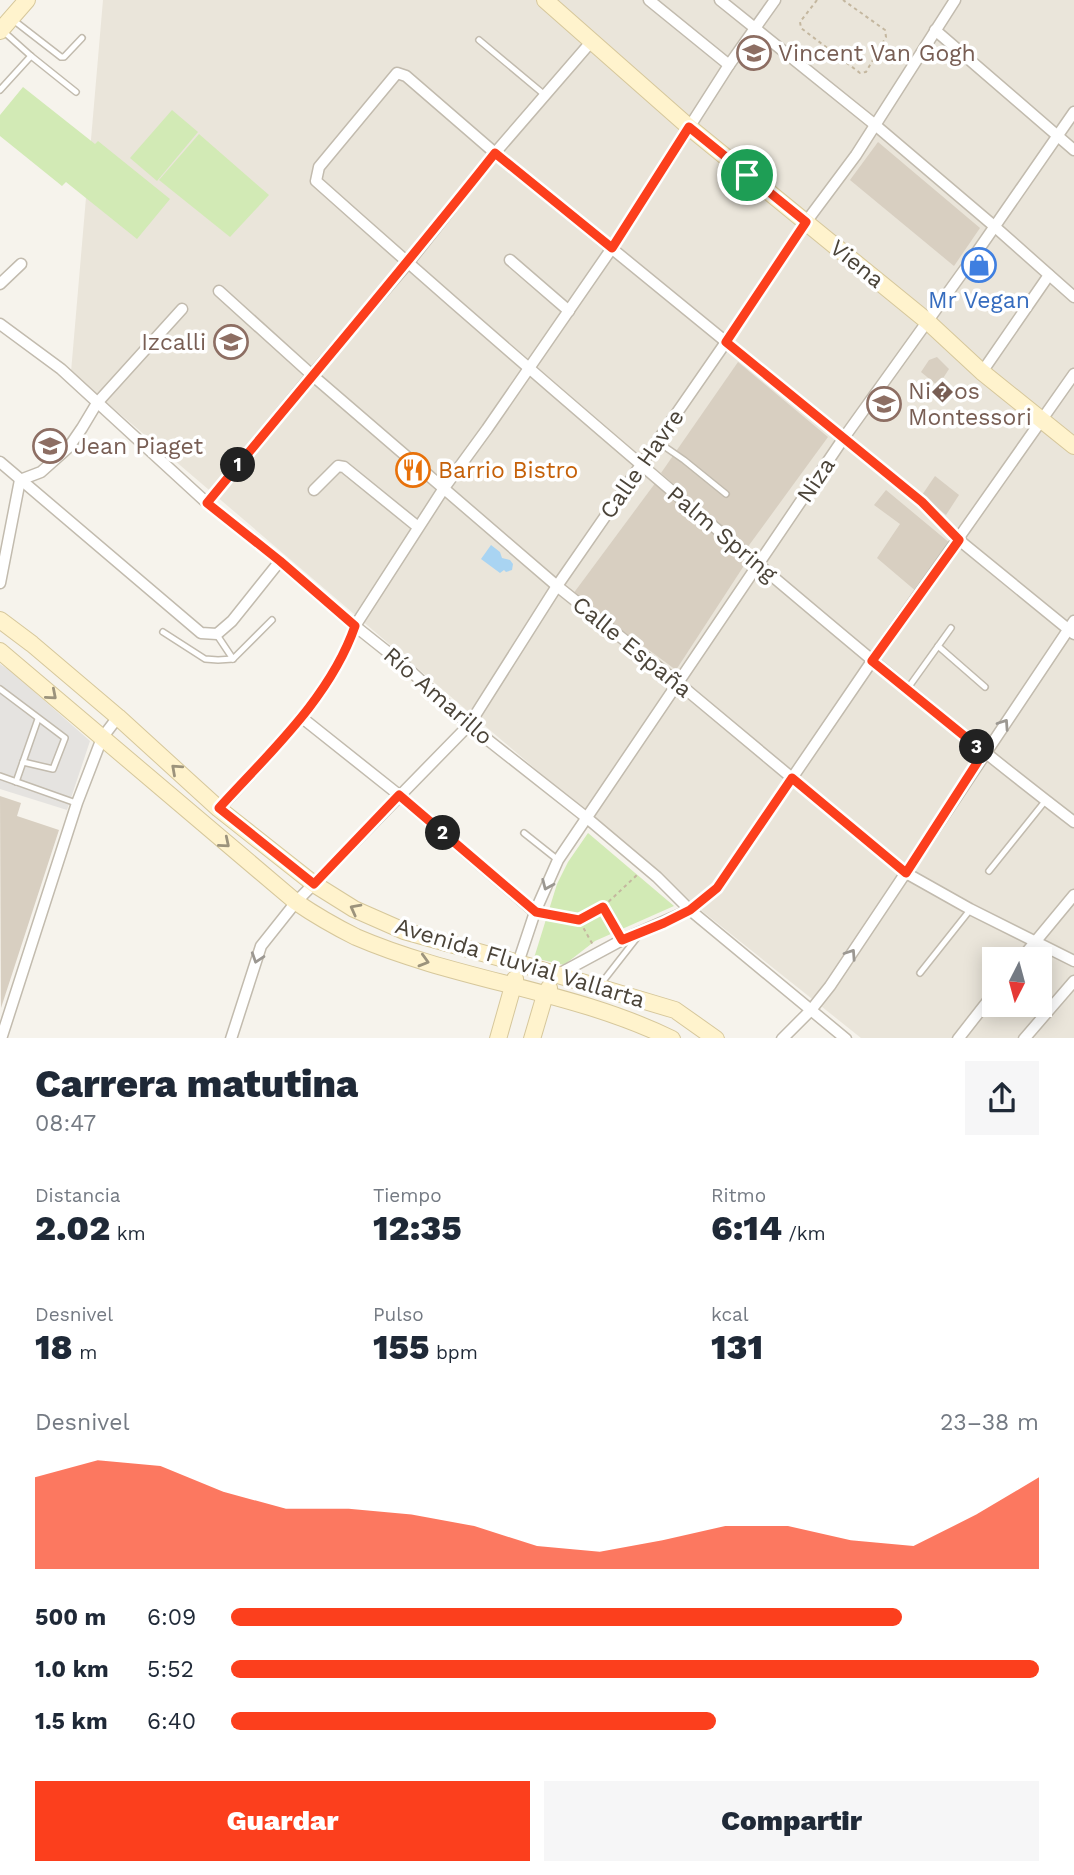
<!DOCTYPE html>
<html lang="es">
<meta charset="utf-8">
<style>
body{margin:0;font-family:"Work Sans",sans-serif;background:#f6f6f7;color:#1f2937;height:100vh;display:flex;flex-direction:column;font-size:26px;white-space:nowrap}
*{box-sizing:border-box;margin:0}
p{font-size:23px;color:#747a83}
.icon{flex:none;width:38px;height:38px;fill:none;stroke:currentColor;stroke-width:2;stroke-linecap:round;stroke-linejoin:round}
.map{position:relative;height:1038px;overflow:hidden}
.drawer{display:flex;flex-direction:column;background:#fff;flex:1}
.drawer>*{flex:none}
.needle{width:46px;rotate:186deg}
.fabs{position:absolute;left:982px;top:947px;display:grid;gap:14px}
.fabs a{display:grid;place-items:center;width:70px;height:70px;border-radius:0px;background:#fff;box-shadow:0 4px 18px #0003;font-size:35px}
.pin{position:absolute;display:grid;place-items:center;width:60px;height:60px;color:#fff;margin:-30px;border:4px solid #fff;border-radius:50%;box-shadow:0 2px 7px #0007}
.km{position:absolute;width:35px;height:35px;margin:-18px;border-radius:50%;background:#222;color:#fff;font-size:19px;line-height:35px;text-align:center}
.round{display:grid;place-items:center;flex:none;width:74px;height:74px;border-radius:0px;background:#f6f6f7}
.head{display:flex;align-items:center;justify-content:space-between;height:119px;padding:0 35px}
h1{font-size:38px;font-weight:800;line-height:52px}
.metrics{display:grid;grid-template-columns:repeat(3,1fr);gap:10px;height:119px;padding:7px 35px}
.metrics div{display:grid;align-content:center}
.metrics b{font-size:35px;font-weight:800}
.metrics small{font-size:19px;font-weight:400}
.metrics p{font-size:19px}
.chart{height:196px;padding:14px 35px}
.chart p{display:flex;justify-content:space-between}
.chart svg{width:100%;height:126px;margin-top:7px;fill:#fc3f1d;opacity:.7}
.primary-button{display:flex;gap:14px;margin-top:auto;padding:14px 35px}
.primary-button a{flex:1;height:80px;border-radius:0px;background:#fc3f1d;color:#fff;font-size:28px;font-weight:800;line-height:80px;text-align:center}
.primary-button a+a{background:#f6f6f7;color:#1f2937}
ul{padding:0 35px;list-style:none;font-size:23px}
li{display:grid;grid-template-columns:112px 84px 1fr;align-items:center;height:52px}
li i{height:18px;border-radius:9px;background:#fc3f1d}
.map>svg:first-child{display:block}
.residential{fill:#eae5da;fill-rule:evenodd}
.green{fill:#d2eab5}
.parking{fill:#e5e3e0}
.water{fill:#a9d4f2}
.building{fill:#d8cfc1}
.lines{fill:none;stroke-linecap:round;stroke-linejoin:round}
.lane-casing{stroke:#c2bbae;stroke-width:8}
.street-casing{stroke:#c2bbae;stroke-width:13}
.secondary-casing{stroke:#d6c79b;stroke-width:18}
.path{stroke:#c4b79f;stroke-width:2;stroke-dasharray:3.5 3.5;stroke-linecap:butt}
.lane{stroke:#fff;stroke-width:5}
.street{stroke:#fff;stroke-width:10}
.secondary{stroke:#fff3cd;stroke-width:16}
.oneway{stroke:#9c937c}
.oneway2{stroke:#9c9892}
.route-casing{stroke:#fff;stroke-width:14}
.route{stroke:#fc3f1d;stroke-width:9}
.labels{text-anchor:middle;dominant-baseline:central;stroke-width:7;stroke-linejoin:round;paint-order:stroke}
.education-label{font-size:23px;fill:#785e54;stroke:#fff;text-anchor:start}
.street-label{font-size:23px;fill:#4b4439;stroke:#fff}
.shop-label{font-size:23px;fill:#366cbe;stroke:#fff}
.food-label{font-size:23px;fill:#c56008;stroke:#fff;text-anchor:start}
</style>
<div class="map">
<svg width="1074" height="1039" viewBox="0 0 1074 1039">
<rect width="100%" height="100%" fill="#f6f3ec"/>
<path class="residential" d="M 103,0 L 1074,0 L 1074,1038 L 861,1038 L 697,907 L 71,372 ZM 994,959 L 1040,959 L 1040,1004 L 994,1004 Z"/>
<g class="green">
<path d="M 23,87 L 95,144 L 98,141 L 170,199 L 137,239 L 66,182 L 62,186 L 0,136 L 0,115 Z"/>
<path d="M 172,110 L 198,132 L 157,181 L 130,158 Z"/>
<path d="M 199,134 L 269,195 L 230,237 L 159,180 Z"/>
<path d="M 588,833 L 674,906 L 595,941 L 564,965 L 534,958 L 557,884 L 568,862 Z"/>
</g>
<path class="parking" d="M 0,664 L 11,671 L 90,741 L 67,810 L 0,789 Z"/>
<path class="water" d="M 491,545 L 500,552 L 502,558 L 510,560 L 513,564 L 512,570 L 506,572 L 504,570 L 500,573 L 481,559 Z"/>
<g class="building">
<path d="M 878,142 L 980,228 L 954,266 L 850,180 Z"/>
<path d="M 937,357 L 949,369 L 938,386 L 921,372 L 929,360 Z"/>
<path d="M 738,362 L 828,437 L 747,548 L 661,473 Z"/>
<path d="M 935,476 L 959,495 L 946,515 L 922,495 Z"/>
<path d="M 656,482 L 747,561 L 676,670 L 573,594 Z"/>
<path d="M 886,490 L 951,544 L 917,592 L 877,558 L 900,524 L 874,505 Z"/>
<path d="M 0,796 L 21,803 L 17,816 L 59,830 L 1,1008 Z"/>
</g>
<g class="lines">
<g class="lane-casing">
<g id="lane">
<path d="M 12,19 L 61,57 L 64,57 L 82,38"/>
<path d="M 3,31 L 31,56 L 76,92"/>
<path d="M 479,40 L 546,96"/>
<path d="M 0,90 L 31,56"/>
<path d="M 658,442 L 684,460 L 726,494"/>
<path d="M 163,632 L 205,659 L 218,660 L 233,659"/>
<path d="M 217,635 L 233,659 L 272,620"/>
<path d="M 938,646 L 985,687"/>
<path d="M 908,688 L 951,628"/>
<path d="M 0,689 L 65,738 L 53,769 L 23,762"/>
<path d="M 0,776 L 76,803"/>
<path d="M 16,782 L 38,719"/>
<path d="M 524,833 L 558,860"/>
<path d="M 989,871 L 1046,800"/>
<path d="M 920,973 L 970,910"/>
<path d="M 600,985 L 639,935"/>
</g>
</g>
<g class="street-casing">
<g id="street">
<path d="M 649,0 L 729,65"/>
<path d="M 720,0 L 874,124 L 994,226 L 1074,297"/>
<path d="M 935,30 L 1074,150"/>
<path d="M 510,260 L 569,311"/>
<path d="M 0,284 L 21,264"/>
<path d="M 219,291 L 312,375 L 557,586 L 677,682 L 906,873 L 970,909 L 1074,961"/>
<path d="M 0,324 L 61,369 L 207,503 L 280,561 L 355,626 L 404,665 L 469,725 L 587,818 L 657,877 L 690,910 L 846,1039"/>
<path d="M 982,372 L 1049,275"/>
<path d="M 0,462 L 201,633 L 217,634 L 232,621 L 280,561"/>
<path d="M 314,490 L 338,466 L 344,467 L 418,527"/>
<path d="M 207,503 L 312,375 L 408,263 L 495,153 L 591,42"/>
<path d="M 0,583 L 20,480 L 41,472 L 69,447 L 82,428 L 97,403 L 182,309"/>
<path d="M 1074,634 L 959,540 L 922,502 L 495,153 L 406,76 L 397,73 L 319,167 L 316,181 C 455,305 596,427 739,548 C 849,641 959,734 1074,822"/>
<path d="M 301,717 L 399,795 L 535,912"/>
<path d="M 219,809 C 269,753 330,698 355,626 L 444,488 L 487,429 L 612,248 L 729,65 L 775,0"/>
<path d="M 1021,959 L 1074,895"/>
<path d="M 518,963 L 535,912 L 558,860 L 843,439 L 970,262 L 1074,112"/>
<path d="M 557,975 L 622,940 L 690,910 L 717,888 L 872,661 L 1074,374"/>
<path d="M 1,1039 L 77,803 L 102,738 L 118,717"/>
<path d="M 231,1039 L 261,946 L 296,902 L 469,725 L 557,586 L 726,342 L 806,222 L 856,155 L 955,0"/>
<path d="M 782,1039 L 811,1010 L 830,986 L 1074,621"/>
<path d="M 958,1039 L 994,993"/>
<path d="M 1024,1039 L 1074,981"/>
</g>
</g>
<g class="secondary-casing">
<g id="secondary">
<path d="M 545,0 L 689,127 L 927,321 L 982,372 L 1074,446"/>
<path d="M 0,31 L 27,0"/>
<path d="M 0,620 L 32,644 L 118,717 L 219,809 L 314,884 L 354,909 L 404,931 L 518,963 L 675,1010 L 716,1039"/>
<path d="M 0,651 L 296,902 C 315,915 336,927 356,937 C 458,981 572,990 672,1039"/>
<path d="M 498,1039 L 515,979"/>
<path d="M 532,1039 L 545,995 L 549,988"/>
</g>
</g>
<g class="path">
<path d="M 817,0 L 800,22 L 801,28 L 860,73 L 866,72 L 886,37 L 885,30 L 843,0"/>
<path d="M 603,908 L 617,930"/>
<path d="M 547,914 L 579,920 L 593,945"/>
<path d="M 579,920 L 603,907 L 638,874"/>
</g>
<use href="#lane" class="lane"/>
<use href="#street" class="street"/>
<use href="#secondary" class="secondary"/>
</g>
<defs><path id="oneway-chevron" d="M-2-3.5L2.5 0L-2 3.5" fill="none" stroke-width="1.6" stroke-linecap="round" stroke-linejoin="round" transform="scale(1.75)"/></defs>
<g class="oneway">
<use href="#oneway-chevron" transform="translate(52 695) rotate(41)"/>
<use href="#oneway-chevron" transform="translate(176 769) rotate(-138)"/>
<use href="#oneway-chevron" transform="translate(225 843) rotate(40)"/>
<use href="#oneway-chevron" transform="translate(355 909) rotate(-152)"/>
<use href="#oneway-chevron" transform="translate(424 961) rotate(16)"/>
</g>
<g class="oneway2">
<use href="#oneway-chevron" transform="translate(1004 724) rotate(-56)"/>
<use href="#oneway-chevron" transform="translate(547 885) rotate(113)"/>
<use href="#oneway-chevron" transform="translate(851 954) rotate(-56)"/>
<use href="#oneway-chevron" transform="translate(257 958) rotate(108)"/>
</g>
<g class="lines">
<g class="route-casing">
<path id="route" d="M 689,127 L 806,222 L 726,342 L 922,502 L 959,540 L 872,661 L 984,752 L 906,873 L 792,778 L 717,888 L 690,910 L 664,923 L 622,940 L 603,907 L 579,920 L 536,912 L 399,795 L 314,884 L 219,808 C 269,753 330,698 355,626 L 280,561 L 207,503 C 303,386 401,272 495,153 L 612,248 Z"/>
</g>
<use href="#route" class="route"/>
</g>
<defs>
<g id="school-ring" transform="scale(1.75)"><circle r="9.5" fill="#fff" stroke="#8d6e63" stroke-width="1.5"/><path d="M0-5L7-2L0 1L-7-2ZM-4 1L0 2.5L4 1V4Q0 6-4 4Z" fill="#8d6e63"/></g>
<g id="shop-ring" transform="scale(1.75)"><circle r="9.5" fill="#fff" stroke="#3f7fe0" stroke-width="1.5"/><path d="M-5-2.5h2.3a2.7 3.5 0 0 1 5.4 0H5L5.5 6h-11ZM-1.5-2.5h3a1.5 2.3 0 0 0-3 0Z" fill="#3f7fe0"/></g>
<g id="restaurant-ring" transform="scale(1.75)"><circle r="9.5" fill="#fff" stroke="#e8710a" stroke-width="1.5"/><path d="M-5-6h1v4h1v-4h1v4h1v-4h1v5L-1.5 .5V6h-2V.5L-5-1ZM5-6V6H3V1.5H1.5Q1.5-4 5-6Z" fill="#e8710a"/></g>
</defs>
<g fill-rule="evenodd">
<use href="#school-ring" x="754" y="53"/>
<use href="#shop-ring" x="979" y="265"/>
<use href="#school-ring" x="231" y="342"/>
<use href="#school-ring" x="884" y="404"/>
<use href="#school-ring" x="50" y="446"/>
<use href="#restaurant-ring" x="413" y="470"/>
</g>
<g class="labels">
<g class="education-label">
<text x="778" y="53">Vincent Van Gogh</text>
<text x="206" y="342" text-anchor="end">Izcalli</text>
<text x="908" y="391">Ni�os<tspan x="908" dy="26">Montessori</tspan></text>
<text x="74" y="446">Jean Piaget</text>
</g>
<g class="street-label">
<text transform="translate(857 264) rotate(39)">Viena</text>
<text transform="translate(642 464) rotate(-55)">Calle Havre</text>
<text transform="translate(816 480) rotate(-56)">Niza</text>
<text transform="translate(722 534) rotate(40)">Palm Spring</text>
<text transform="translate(632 647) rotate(39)">Calle España</text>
<text transform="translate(438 696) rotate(41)">Río Amarillo</text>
<text transform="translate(520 963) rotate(17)">Avenida Fluvial Vallarta</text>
</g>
<g class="shop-label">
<text x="979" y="300">Mr Vegan</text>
</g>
<g class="food-label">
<text x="438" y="470">Barrio Bistro</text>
</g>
</g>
</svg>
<div class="fabs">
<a><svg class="needle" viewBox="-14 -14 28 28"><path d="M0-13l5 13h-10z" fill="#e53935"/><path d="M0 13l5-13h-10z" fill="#747a83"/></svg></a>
</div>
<div class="pin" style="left:747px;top:175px;background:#1e9e55"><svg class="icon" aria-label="arrive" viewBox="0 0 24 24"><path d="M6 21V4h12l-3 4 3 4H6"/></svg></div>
<b class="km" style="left:238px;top:465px">1</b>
<b class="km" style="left:443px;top:833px">2</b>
<b class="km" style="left:977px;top:747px">3</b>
</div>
<section class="drawer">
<div class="head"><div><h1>Carrera matutina</h1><p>08:47</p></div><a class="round"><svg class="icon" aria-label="share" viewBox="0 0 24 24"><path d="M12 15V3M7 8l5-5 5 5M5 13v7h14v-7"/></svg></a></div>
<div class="metrics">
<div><p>Distancia</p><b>2.02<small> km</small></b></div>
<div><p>Tiempo</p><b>12:35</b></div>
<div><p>Ritmo</p><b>6:14<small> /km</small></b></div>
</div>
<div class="metrics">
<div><p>Desnivel</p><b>18<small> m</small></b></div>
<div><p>Pulso</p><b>155<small> bpm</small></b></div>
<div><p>kcal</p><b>131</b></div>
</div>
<div class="chart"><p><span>Desnivel</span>23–38 m</p>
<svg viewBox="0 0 160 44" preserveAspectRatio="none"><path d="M0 44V12L10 6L20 8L30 17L40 23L50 23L60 25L70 29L80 36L90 38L100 34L110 29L120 29L130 34L140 36L150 25L160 12V44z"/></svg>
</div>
<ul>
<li><b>500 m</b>6:09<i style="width:83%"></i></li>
<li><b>1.0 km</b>5:52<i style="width:100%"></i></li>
<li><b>1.5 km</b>6:40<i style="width:60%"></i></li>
</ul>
<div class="primary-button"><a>Guardar</a><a>Compartir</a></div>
</section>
